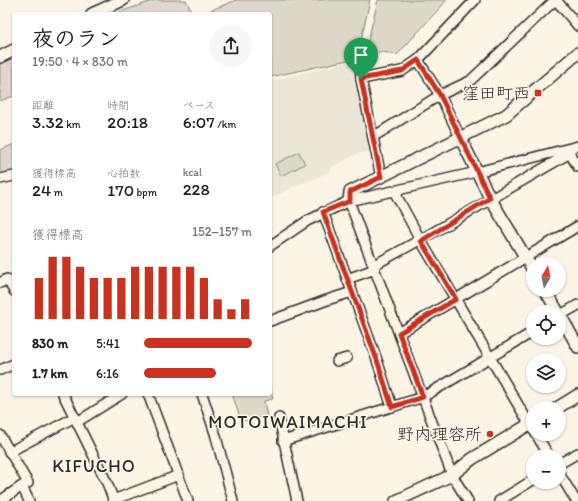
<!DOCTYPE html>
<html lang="ja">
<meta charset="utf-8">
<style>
body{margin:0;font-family:Itim,"Klee One",sans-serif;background:#f6f6f6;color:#202124;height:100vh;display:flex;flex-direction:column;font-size:15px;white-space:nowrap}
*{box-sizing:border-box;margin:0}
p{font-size:13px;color:#757577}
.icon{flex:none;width:22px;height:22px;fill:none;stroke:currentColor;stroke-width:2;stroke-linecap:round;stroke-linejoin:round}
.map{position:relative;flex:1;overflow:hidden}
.panel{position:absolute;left:12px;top:12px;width:260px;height:384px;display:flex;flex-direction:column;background:#fff;border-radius:4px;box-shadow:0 1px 3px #0004}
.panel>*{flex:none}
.needle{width:26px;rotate:10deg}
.tools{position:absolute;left:526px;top:257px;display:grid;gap:8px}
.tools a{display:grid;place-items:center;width:40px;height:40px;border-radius:50%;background:#fff;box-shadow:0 1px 3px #0004;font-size:20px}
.pin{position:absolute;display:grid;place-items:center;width:34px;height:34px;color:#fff;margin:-41px -17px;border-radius:50% 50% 50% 0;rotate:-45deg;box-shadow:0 0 4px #0007}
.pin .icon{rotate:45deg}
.round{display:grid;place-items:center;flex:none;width:42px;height:42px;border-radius:21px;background:#f6f6f6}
.head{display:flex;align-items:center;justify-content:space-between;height:68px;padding:0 20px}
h1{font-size:22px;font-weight:600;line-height:30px}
.metrics{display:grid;grid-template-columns:repeat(3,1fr);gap:6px;height:68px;padding:4px 20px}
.metrics div{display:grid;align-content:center}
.metrics b{font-size:17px;font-weight:600}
.metrics small{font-size:11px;font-weight:400}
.metrics p{font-size:11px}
.chart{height:112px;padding:8px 20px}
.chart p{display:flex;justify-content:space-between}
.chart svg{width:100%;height:72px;margin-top:4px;stroke:#c8321e;stroke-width:6}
ul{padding:0 20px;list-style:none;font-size:13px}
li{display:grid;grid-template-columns:64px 48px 1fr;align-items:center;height:30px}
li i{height:10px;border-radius:5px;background:#c8321e}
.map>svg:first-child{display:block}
.built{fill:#ece6d7}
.green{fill:#ded8ca;stroke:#84827a}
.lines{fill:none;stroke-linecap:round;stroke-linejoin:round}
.minor-casing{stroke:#2b2b2b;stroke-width:12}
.tertiary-casing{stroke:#2b2b2b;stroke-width:14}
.minor{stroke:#fcf5e5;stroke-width:9}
.tertiary{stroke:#fcf5e5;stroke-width:11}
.route-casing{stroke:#fff;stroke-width:8}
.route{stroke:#c8321e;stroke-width:5}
.poi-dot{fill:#c8321e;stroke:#fcf5e5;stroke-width:1.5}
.labels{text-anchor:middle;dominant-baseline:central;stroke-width:3.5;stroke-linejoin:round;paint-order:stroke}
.poi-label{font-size:17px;fill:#2b2b2b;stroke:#fcf5e5;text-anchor:end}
.neighbourhood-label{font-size:18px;letter-spacing:1px;fill:#2b2b2b;stroke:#fcf5e5}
</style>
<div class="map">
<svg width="578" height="501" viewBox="0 0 578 501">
<rect width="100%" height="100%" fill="#fcf5e5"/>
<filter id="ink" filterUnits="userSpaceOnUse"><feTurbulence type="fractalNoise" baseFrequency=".025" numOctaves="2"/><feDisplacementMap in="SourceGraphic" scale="8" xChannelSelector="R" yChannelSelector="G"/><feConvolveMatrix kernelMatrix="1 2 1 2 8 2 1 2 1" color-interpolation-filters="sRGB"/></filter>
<g filter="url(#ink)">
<path class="built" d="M 355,60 L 359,95 L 367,126 L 371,151 L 357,154 L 330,168 L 330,172 L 295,186 L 270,199 L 270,81 Z"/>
<g class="green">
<path d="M 155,0 L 186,0 L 191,11 L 184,14 L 114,14 Z"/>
<path d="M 236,0 L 370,0 L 357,58 L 270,77 L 270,14 L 202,14 Z"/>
<path d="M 378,0 L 447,0 L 397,55 L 383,52 L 364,57 Z"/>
<path d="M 14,57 L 14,96 L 0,101 L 0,63 Z"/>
<path d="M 14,144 L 14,173 L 0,175 L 0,150 Z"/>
<path d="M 299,152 L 305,164 L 281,176 L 275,164 Z"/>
<path d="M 270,386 L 273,399 L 264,401 L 267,417 L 241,421 L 232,394 L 270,394 Z"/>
</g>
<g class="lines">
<g class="minor-casing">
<g id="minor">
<path d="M 556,0 L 578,26"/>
<path d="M 418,60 L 440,95 L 460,137"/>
<path d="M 360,61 L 361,79 L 381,177"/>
<path d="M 361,79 L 402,71 L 418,60 L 475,0"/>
<path d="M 373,137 L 440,95 L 470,81 L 555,0"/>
<path d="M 567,149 L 578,167"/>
<path d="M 0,179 L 14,176"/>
<path d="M 394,191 L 421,241 L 533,430"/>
<path d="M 349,201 L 452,475 L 468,501"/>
<path d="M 323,212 L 377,360 L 392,407"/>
<path d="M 270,246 L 307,221 L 349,201 L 477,172 L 578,146"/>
<path d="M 374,265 C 440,230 504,191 570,153"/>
<path d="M 347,279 L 375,269"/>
<path d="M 0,283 L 7,279 L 14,291"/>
<path d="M 559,316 L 578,305"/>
<path d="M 270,321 L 327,300 L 352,292"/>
<path d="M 399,333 L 578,226"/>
<path d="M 337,361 L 347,358"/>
<path d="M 0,370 L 14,364"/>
<path d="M 63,394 L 107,483 L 114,501"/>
<path d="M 148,394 L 188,501"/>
<path d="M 202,394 L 215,433 L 233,501"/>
<path d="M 279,418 L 297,501"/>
<path d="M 77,422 L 122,394"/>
<path d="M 536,434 L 549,456"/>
<path d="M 0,435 L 28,483 L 22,486 L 29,501"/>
<path d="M 283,441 L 423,397 L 533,332"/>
<path d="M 9,452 L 75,417"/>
<path d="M 559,464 L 578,453"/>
<path d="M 559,473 L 576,501"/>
<path d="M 113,500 L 179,475"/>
<path d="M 0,501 L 22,486"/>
<path d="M 499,501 L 533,480"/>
</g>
</g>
<g class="tertiary-casing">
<g id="tertiary">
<path d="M 92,14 L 123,0"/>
<path d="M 0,57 L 14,50"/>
<path d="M 460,137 L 490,198 L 533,270"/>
<path d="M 349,201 L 350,192 L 506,115 L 578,53"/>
<path d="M 545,290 L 558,312"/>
<path d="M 559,313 L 578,347"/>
<path d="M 557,408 L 578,395"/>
<path d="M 396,501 L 452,475 L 472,459 L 533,422"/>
</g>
</g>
<use href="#minor" class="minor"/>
<use href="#tertiary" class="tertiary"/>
</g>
</g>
<g class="lines" filter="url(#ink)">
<g class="route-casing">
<path id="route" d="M 418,60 L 440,95 L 490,198 L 421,241 L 456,299 L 399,333 L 423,397 L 392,407 L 377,360 L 323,212 L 350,201 L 350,192 L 381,177 L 361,79 L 402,71 Z"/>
</g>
<use href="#route" class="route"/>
</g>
<g class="poi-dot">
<rect x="534" y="89" width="8" height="8" rx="2"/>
<circle cx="490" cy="434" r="4"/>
</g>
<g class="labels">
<g class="poi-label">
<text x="530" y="93">窪田町西</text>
<text x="482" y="434">野内理容所</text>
</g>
<g class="neighbourhood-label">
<text x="288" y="422">MOTOIWAIMACHI</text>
<text x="94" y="466">KIFUCHO</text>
</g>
</g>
</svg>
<div class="tools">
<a><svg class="needle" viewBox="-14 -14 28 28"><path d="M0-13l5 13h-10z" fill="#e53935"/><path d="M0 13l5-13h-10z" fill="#757577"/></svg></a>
<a><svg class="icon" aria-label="locate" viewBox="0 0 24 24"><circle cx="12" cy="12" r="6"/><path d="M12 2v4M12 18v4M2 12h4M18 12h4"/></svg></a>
<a><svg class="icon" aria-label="layers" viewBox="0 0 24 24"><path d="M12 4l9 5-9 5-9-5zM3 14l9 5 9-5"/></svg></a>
<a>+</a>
<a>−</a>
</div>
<div class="pin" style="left:361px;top:79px;background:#1e9e55"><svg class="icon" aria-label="arrive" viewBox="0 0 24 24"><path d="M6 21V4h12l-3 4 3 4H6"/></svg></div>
<section class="panel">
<div class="head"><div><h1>夜のラン</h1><p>19:50 · 4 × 830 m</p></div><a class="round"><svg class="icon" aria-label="share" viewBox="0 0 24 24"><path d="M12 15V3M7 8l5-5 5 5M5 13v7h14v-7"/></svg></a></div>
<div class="metrics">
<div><p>距離</p><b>3.32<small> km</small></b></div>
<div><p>時間</p><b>20:18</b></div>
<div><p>ペース</p><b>6:07<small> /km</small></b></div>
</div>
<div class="metrics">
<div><p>獲得標高</p><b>24<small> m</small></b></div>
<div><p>心拍数</p><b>170<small> bpm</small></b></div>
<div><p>kcal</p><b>228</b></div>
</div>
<div class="chart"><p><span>獲得標高</span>152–157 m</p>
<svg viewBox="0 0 160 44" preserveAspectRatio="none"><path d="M5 44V19M15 44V6M25 44V6M35 44V12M45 44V19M55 44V19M65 44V19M75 44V12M85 44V12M95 44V12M105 44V12M115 44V12M125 44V19M135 44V32M145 44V38M155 44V32"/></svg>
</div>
<ul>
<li><b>830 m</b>5:41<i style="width:100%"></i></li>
<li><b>1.7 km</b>6:16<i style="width:67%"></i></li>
</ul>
</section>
</div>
